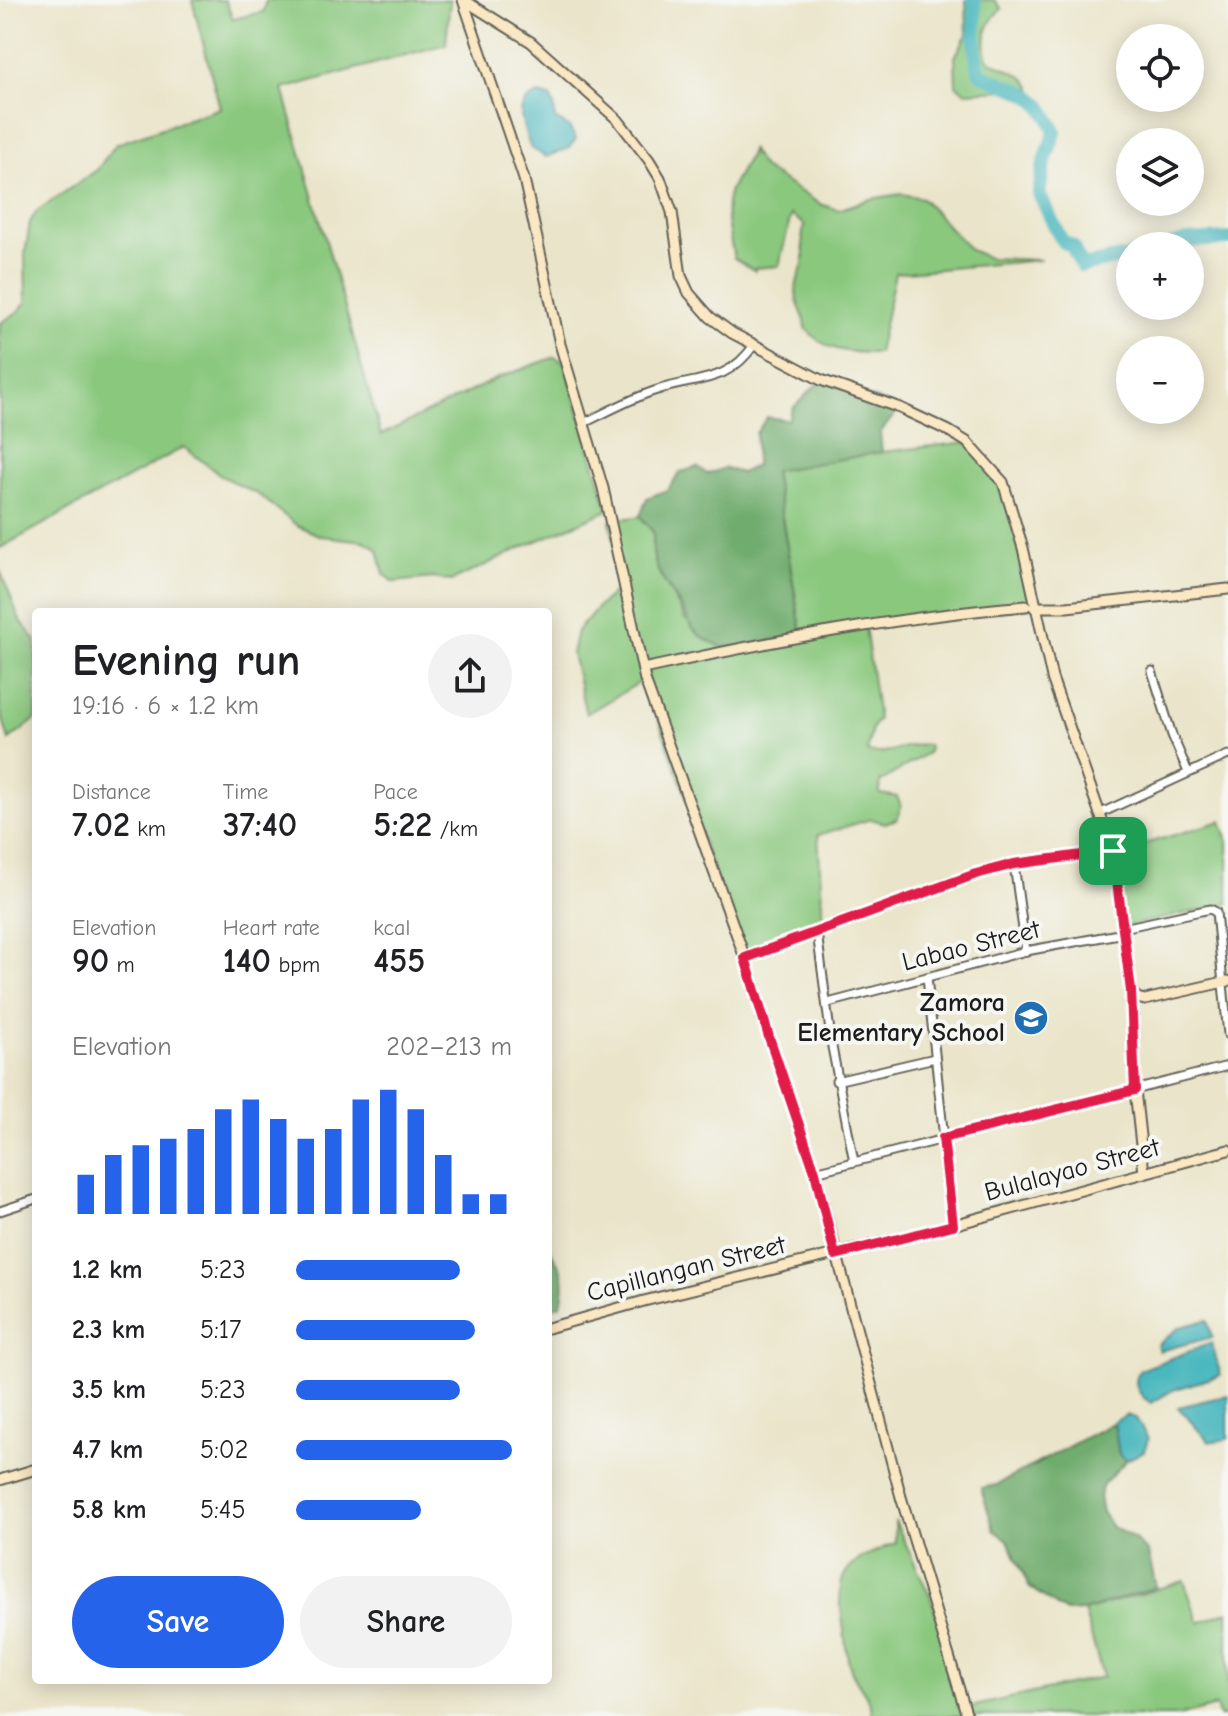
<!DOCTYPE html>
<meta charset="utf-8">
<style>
body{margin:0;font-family:"Comic Neue",sans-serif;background:#f2f2f2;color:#202124;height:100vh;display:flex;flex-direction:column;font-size:30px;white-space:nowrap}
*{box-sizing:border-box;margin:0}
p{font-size:26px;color:#757577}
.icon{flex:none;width:44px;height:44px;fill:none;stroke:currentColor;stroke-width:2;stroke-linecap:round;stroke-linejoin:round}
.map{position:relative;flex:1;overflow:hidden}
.side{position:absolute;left:32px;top:608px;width:520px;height:1076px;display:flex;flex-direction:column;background:#fff;border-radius:8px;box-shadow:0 4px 20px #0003}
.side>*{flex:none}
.buttons{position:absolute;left:1116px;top:24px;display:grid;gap:16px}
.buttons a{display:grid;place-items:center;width:88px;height:88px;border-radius:50%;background:#fff;box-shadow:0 4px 20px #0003;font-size:40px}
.pin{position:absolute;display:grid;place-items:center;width:68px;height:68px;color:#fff;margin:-34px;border-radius:16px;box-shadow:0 4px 12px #0006}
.round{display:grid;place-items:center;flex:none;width:84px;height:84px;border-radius:42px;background:#f2f2f2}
.overview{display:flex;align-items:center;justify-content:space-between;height:136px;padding:0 40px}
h1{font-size:44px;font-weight:700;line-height:60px}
.stats{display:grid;grid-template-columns:repeat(3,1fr);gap:12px;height:136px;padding:8px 40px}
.stats div{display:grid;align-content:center}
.stats b{font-size:34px;font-weight:700}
.stats small{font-size:22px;font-weight:400}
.stats p{font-size:22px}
.chart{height:224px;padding:16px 40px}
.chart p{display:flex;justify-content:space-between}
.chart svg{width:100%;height:144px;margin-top:8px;stroke:#2563eb;stroke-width:6}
.cta{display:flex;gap:16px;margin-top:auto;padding:16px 40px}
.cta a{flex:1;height:92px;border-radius:48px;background:#2563eb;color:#fff;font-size:32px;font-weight:700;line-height:92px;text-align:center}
.cta a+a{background:#f2f2f2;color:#202124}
ul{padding:0 40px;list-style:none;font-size:26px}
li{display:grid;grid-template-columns:128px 96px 1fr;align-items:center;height:60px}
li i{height:20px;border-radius:10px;background:#2563eb}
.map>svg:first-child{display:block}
.green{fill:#8ac87e;stroke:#53724d;stroke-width:2}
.forest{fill:#6fac6d;stroke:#466444;stroke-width:2}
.water{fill:#48b7be;stroke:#326a6d;stroke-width:2}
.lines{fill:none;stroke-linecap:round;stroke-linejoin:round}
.river{stroke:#48b7be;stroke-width:14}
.street-casing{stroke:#646259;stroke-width:11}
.secondary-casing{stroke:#646259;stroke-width:13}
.street{stroke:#fff;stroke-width:7}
.secondary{stroke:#fae7c3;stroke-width:9}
.route-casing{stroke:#fff;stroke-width:16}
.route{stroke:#e11d48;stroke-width:10}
.labels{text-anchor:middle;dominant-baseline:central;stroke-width:8;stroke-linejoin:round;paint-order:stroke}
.street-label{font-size:26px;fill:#1c1c1c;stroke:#f6f6f2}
.poi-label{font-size:26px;font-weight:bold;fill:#1c1c1c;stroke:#f6f6f2;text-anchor:end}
</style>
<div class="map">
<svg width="1228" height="1716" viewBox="0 0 1228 1716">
<rect width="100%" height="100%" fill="#f6f6f2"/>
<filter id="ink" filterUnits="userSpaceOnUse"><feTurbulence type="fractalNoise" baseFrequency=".0125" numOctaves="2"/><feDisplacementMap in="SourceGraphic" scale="16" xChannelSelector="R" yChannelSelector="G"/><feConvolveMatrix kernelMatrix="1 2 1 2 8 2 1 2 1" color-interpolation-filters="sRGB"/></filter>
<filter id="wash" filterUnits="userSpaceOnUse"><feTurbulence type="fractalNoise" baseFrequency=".006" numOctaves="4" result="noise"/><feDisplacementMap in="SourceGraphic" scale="32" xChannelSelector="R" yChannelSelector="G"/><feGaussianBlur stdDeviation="1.8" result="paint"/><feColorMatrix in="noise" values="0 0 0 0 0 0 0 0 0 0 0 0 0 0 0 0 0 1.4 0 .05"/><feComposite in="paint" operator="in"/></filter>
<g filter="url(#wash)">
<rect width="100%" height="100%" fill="#eae5ca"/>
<g class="green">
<path d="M 192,0 L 225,0 L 233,19 L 263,12 L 266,0 L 450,0 L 446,44 L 283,89 L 381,435 L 498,378 L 555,357 L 565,362 L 608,510 L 523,547 L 452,581 L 433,578 L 394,582 L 384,574 L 378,550 L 372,545 L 364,541 L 321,536 L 296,525 L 259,495 L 221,476 L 184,447 L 0,548 L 0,323 L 18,312 L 26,302 L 25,255 L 30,222 L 37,211 L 97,170 L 116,144 L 220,108 Z"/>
<path d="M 966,0 L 994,0 L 1002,9 C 986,21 982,40 988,59 C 1004,71 1023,69 1033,90 L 1022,98 L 1004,90 L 965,92 L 956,85 L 955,57 L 967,34 Z"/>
<path d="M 751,150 L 763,168 L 820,204 L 838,210 L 870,199 L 901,194 L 922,198 L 970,250 L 989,258 L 1041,260 L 895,273 L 878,353 C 851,353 823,352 806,328 C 806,317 799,310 797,299 C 793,280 804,271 804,256 C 804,244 800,237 805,225 L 791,215 L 779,266 L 755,268 L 755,271 L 734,258 C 730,236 722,212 730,190 C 736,176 746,165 751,150 Z"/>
<path d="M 967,442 L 1003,482 L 1034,607 L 865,626 L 878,719 L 872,728 L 867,752 C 888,757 906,742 928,745 L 929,749 L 927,753 L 880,782 L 880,794 L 897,797 L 901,806 L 897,819 L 885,823 L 871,819 L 818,835 L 823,921 L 745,958 L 644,680 L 586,714 L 572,654 L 577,631 L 598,607 L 623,584 L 610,521 L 640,516 L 654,533 C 647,572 673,587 685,620 L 802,635 L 774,470 L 882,452 Z"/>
<path d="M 0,570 L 20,620 L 36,641 L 36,719 L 9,740 L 0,710 Z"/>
<path d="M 1221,821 L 1228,842 L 1228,904 L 1124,927 L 1111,854 Z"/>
<path d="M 895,1521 L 931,1598 L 966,1708 L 1103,1677 L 1084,1611 L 1184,1581 L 1199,1623 L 1228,1611 L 1228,1716 L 1219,1716 L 1216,1706 L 1178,1716 L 872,1716 C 874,1701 858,1686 852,1672 C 846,1659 846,1644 844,1630 C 834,1572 841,1565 895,1543 Z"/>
</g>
<g class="forest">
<path d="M 821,380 L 900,408 L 880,433 L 882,452 L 774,471 L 802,635 C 784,638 738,648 722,647 C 720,646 713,642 711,642 C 685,629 691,620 677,600 C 660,577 649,562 654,533 L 640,516 L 647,498 L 667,490 L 681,472 L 697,467 L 707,474 L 725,468 L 741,473 L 755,466 L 756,433 L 767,417 L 788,420 L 793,408 Z"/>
<path d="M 548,1241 C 549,1252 554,1256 559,1265 C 566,1279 564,1290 561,1305 L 548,1308 Z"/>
<path d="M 1114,1422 L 1119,1454 L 1127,1460 L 1103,1484 L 1099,1497 L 1102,1512 L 1112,1527 L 1135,1539 L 1148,1553 L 1156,1587 L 1084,1611 L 1066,1612 L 1029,1587 L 1008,1540 L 994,1530 L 981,1488 L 997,1485 Z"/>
</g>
<g class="water">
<path d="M 540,94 L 550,97 L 554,105 L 555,119 L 569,127 L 576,139 L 569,148 L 546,157 L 530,147 C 523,125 510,102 540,94 Z"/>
<path d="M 1207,1320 L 1212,1337 L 1159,1351 L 1157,1345 L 1180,1327 Z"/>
<path d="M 1211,1343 L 1221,1375 L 1173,1390 L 1151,1403 C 1138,1395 1131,1383 1140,1370 Z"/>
<path d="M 1228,1395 L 1228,1439 L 1209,1442 L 1178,1407 Z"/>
<path d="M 1126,1415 L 1136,1418 L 1148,1439 L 1144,1451 L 1127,1460 L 1119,1454 L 1114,1422 Z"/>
</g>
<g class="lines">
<g class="river">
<path d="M 974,0 C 977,26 972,47 980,73 C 1019,95 1037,85 1055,132 L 1044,164 L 1039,194 L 1062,241 L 1072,246 L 1082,266 L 1130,256"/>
<path d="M 1169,246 L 1186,241 L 1228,239"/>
</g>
</g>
</g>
<g filter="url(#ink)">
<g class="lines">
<g class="street-casing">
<g id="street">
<path d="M 584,423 C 607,412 630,399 654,391 C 694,377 727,385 754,345"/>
<path d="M 1152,671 L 1172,735 L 1188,772"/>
<path d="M 1099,814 L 1228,755"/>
<path d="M 1014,864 L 1026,951"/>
<path d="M 1123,928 L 1210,909 L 1216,912 L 1228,1035"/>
<path d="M 817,932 L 832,1047 L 854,1162"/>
<path d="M 745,958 L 976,874 L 1014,864 L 1113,851"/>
<path d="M 927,977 L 953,1225"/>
<path d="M 828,1003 L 1026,951 L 1124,933"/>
<path d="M 836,1081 L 935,1058"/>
<path d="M 815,1172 L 1228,1066"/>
<path d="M 0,1211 L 36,1199"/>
</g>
</g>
<g class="secondary-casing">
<g id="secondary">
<path d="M 463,0 L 524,179 L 560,344 L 603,488 L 645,680 L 745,958 L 769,1037 L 815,1172 L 901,1497 L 967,1716"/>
<path d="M 464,0 L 531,42 L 618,120 L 649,160 L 660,178 L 672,212 L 681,276 L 689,293 L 710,317 L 732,333 L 821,380 L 900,408 L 949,431 L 967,442 L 1003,482 L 1023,548 L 1052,678 L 1113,851 L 1131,991 L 1135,1090 L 1144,1173"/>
<path d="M 1034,607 L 1067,607 L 1228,589"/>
<path d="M 643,669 C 770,641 896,617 1026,606"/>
<path d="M 1131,991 L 1137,998 L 1145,1000 L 1228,981"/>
<path d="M 548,1328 L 644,1301 L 953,1225 L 1228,1150"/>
<path d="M 0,1480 L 36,1469"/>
</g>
</g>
<use href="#street" class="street"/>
<use href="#secondary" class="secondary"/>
</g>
</g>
<g class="lines" filter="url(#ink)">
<g class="route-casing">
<path id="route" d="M 1113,851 L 1131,991 L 1135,1090 L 943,1138 L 953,1225 L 835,1255 L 815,1172 L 769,1037 L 745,958 L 976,874 L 1014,864 Z"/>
</g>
<use href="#route" class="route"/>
</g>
<defs>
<g id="school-disc" transform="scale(1.8)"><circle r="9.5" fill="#1f6fb2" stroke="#f6f6f2"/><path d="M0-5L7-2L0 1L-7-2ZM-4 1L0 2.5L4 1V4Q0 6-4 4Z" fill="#fff"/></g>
</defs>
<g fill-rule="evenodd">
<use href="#school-disc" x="1031" y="1018"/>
</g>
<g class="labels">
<g class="street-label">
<text transform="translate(971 946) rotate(-14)">Labao Street</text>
<text transform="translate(1072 1170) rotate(-15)">Bulalayao Street</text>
<text transform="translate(686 1269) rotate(-14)">Capillangan Street</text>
</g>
<g class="poi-label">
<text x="1005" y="1003">Zamora<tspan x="1005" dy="30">Elementary School</tspan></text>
</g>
</g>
</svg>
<div class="buttons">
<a><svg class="icon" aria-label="locate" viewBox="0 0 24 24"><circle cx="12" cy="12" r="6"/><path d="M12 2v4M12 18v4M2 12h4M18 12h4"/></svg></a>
<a><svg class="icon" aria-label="layers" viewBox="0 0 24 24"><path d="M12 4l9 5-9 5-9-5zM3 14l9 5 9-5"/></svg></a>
<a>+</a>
<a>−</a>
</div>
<div class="pin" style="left:1113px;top:851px;background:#1e9e55"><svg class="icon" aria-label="arrive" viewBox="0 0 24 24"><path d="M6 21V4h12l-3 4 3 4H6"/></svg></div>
<section class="side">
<div class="overview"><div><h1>Evening run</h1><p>19:16 · 6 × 1.2 km</p></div><a class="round"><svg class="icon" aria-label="share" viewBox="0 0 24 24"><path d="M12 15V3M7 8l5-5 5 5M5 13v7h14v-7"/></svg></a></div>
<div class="stats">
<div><p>Distance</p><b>7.02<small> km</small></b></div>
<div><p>Time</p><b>37:40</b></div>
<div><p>Pace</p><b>5:22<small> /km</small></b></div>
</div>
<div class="stats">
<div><p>Elevation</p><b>90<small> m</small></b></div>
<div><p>Heart rate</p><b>140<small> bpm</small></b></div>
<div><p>kcal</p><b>455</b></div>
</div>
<div class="chart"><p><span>Elevation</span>202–213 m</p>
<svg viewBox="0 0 160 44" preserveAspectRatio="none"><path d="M5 44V32M15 44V26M25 44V23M35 44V21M45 44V18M55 44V12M65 44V9M75 44V15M85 44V21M95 44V18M105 44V9M115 44V6M125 44V12M135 44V26M145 44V38M155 44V38"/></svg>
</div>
<ul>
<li><b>1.2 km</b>5:23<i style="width:76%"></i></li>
<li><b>2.3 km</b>5:17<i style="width:83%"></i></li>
<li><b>3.5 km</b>5:23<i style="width:76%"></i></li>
<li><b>4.7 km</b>5:02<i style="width:100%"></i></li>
<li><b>5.8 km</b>5:45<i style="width:58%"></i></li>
</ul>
<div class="cta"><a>Save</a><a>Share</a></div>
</section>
</div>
